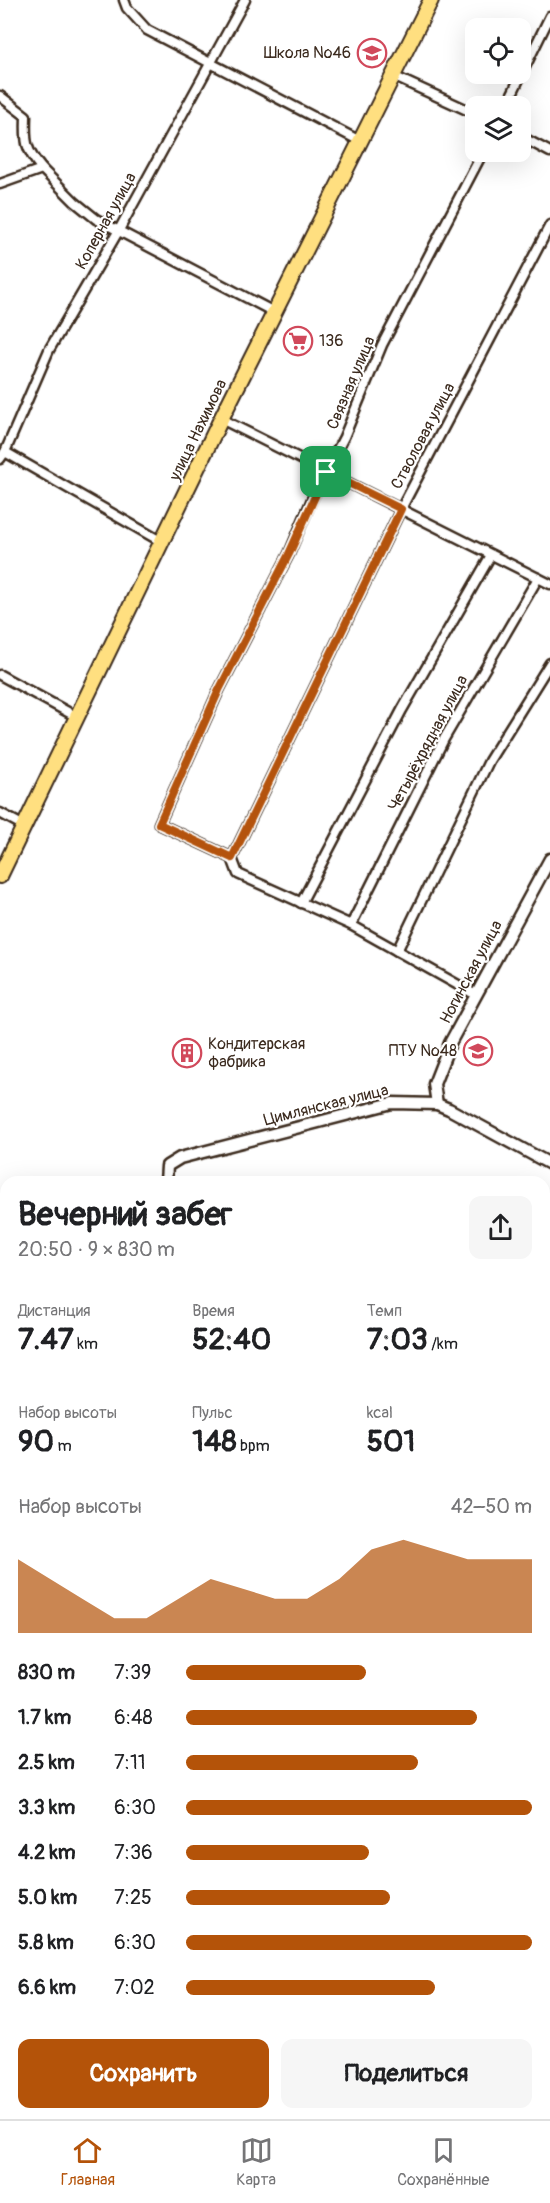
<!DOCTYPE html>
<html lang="ru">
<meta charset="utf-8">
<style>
body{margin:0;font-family:Pangolin,sans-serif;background:#f6f6f6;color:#202124;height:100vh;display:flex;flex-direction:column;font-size:22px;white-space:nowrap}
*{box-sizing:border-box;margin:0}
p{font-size:20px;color:#757577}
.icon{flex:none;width:33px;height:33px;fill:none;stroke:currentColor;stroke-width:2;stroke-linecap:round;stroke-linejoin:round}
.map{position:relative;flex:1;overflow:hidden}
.sheet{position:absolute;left:0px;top:1176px;width:550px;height:944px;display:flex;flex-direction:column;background:#fff;border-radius:18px 18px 0 0;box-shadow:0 6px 24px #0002}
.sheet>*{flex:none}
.buttons{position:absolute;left:465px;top:18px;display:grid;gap:12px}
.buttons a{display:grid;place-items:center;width:66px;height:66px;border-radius:12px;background:#fff;box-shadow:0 6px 24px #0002;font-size:30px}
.pin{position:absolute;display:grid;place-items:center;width:51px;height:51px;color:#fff;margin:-26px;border-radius:12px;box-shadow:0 3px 9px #0006}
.round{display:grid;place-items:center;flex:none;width:63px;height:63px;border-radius:12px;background:#f6f6f6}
.head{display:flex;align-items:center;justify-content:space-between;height:102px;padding:0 18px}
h1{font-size:33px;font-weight:800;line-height:45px}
.figures{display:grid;grid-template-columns:repeat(3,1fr);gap:9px;height:102px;padding:6px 18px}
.figures div{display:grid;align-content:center}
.figures b{font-size:30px;font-weight:800}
.figures small{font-size:16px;font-weight:400}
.figures p{font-size:16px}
.chart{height:168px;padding:12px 18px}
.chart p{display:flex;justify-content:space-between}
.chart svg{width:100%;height:108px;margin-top:6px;fill:#b45309;opacity:.7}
.button{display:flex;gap:12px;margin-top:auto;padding:12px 18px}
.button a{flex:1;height:69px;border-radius:12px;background:#b45309;color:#fff;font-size:24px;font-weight:800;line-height:69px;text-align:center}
.button a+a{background:#f6f6f6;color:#202124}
ul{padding:0 18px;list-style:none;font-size:20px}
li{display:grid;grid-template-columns:96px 72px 1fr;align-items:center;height:45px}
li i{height:15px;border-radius:8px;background:#b45309}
.tabs{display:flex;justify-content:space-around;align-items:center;height:84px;border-top:2px solid #e0e0e0;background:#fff;font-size:16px;color:#757577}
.tabs a{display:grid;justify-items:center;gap:3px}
.tabs .active{color:#b45309}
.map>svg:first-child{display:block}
.green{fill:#bae29e;stroke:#7a865e;stroke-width:1.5}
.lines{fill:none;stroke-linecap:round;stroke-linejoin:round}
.minor-casing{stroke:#3b2a1e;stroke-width:13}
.tertiary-casing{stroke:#3b2a1e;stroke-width:15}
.primary-casing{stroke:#3b2a1e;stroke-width:18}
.minor{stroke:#fff;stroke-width:8}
.tertiary{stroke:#fff;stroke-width:10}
.primary{stroke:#ffdf80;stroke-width:14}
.tram{stroke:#3b2a1e;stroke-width:1.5}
.route-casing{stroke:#fff;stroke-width:12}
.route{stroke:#b45309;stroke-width:8}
.labels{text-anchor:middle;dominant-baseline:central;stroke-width:4.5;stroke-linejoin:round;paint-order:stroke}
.poi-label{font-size:16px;fill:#3b2a1e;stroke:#fff;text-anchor:end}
.street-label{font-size:16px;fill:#3b2a1e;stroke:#fff}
</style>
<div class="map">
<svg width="550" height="2119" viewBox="0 0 550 2119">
<rect width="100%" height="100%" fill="#fff"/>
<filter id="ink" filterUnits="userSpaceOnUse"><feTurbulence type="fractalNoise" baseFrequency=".0167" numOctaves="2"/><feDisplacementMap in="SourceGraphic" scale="12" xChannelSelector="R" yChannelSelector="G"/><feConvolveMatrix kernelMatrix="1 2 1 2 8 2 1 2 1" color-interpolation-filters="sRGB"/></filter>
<g filter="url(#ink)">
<g class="green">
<path d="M 544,1284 L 550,1287 L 550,1333 L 546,1340 L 544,1338 Z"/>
<path d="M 545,1628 L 550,1631 L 550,1667 L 545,1677 Z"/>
</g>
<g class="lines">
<g class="minor-casing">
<g id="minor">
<path d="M 124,0 L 127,8 L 147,30 L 360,141"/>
<path d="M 393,76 L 476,114"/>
<path d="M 0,96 L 26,116 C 25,142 25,149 42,169"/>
<path d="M 506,106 L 550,16"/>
<path d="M 520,136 L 550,152"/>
<path d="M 0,184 L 42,169 L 75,202 L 96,219 L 274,312"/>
<path d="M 221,419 L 550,584"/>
<path d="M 5,452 L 162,542"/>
<path d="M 0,459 L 5,452 L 49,350 L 119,230 L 245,0"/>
<path d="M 0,675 L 77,717"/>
<path d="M 0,813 L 24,826"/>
<path d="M 232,858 L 401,509 L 550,225"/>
<path d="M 301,903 L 402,710 L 491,555"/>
<path d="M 351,925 L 444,739 L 538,578"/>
<path d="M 397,951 L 489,761 L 550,663"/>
<path d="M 476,995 L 351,925 L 238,874 L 232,858 L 159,824 L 219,690 L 289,554 L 312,499 L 344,437 L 382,345 L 483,152"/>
<path d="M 544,1959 L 550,1962"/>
<path d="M 544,2007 L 550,2010"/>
<path d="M 544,2103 L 550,2093"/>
<path d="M 536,2119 L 539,2114"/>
</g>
</g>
<g class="tertiary-casing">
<g id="tertiary">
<path d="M 437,1104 L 434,1084 L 450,1043 L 550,859"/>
<path d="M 166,1182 L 167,1166 L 180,1158 L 392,1103 L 437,1104 L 449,1109 L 550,1164"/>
<path d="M 0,1880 L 6,1869"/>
</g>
</g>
<g class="primary-casing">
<g id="primary">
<path d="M 0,876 L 221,419 L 431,0"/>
<path d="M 544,1470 L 550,1460"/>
<path d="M 544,1518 L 550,1508"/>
<path d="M 195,2119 L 198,2114"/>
<path d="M 218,2119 L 221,2114"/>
</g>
</g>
<use href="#minor" class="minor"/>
<use href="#tertiary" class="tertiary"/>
<use href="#primary" class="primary"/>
<g class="tram">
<path d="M 544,1500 L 550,1490"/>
<path d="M 210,2119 L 213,2114"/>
</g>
</g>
</g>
<g class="lines" filter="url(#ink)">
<g class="route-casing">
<path id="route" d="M 326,472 L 401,509 L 232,858 L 159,824 L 219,690 L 289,554 Z"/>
</g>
<use href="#route" class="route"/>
</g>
<defs>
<g id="school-ring" transform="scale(1.5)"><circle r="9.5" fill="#fff" stroke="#d1495b" stroke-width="1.5"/><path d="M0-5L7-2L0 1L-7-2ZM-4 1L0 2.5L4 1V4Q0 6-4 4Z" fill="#d1495b"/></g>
<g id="supermarket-ring" transform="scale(1.5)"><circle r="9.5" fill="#fff" stroke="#d1495b" stroke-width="1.5"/><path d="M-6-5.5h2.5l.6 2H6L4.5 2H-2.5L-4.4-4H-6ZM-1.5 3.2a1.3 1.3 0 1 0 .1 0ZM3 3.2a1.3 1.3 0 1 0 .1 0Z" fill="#d1495b"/></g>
<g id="university-ring" transform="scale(1.5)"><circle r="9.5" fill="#fff" stroke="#d1495b" stroke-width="1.5"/><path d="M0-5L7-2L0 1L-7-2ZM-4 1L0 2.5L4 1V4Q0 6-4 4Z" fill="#d1495b"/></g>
<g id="building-ring" transform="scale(1.5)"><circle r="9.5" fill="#fff" stroke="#d1495b" stroke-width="1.5"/><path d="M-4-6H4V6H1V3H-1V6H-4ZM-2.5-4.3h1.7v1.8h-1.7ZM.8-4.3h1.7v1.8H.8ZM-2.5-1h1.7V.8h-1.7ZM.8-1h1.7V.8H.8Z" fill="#d1495b"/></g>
</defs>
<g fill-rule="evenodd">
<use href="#school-ring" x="372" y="53"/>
<use href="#supermarket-ring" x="298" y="341"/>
<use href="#university-ring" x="478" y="1051"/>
<use href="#building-ring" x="187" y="1053"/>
</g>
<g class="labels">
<g class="poi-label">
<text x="351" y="53">Школа №46</text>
<text x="319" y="341" text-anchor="start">136</text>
<text x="208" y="1044" text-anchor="start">Кондитерская<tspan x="208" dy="18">фабрика</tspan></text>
<text x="457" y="1051">ПТУ №48</text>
</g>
<g class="street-label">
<text transform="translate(106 221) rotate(-61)">Коперная улица</text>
<text transform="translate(351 383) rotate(-67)">Связная улица</text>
<text transform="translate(198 430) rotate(-64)">улица Нахимова</text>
<text transform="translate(423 436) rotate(-62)">Стволовая улица</text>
<text transform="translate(428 743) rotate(-62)">Четырёхрядная улица</text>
<text transform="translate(471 972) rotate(-62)">Ногинская улица</text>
<text transform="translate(326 1105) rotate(-14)">Цимлянская улица</text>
</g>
</g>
</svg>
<div class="buttons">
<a><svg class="icon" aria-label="locate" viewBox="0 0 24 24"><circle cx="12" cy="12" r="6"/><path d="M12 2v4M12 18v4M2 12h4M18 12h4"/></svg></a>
<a><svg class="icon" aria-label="layers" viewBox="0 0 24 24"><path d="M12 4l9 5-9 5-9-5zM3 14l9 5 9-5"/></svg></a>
</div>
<div class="pin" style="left:326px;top:472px;background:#1e9e55"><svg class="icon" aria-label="arrive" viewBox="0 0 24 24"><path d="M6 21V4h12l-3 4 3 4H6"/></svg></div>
<section class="sheet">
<div class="head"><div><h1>Вечерний забег</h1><p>20:50 · 9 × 830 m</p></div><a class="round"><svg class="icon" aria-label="share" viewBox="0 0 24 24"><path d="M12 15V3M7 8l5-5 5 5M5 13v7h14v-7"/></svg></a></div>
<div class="figures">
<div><p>Дистанция</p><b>7.47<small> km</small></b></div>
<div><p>Время</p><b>52:40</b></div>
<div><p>Темп</p><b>7:03<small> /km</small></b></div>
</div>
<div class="figures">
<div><p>Набор высоты</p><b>90<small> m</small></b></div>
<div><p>Пульс</p><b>148<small> bpm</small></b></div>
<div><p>kcal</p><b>501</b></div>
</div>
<div class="chart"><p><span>Набор высоты</span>42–50 m</p>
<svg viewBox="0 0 160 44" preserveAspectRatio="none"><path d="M0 44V14L10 22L20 30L30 38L40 38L50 30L60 22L70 26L80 30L90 30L100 22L110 10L120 6L130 10L140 14L150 14L160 14V44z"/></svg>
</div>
<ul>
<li><b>830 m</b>7:39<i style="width:52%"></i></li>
<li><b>1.7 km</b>6:48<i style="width:84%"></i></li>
<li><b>2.5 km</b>7:11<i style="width:67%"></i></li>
<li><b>3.3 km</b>6:30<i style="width:100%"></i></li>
<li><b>4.2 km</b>7:36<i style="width:53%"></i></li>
<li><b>5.0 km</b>7:25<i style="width:59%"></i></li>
<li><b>5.8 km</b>6:30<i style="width:100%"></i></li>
<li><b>6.6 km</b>7:02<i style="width:72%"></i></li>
</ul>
<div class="button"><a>Сохранить</a><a>Поделиться</a></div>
</section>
</div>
<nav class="tabs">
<a class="active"><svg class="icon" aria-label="home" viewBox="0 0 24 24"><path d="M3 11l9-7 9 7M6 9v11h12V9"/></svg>Главная</a>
<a><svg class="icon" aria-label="map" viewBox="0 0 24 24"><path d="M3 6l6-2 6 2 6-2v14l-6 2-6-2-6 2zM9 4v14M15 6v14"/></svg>Карта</a>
<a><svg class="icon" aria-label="saved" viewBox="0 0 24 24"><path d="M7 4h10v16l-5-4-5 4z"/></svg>Сохранённые</a>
</nav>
